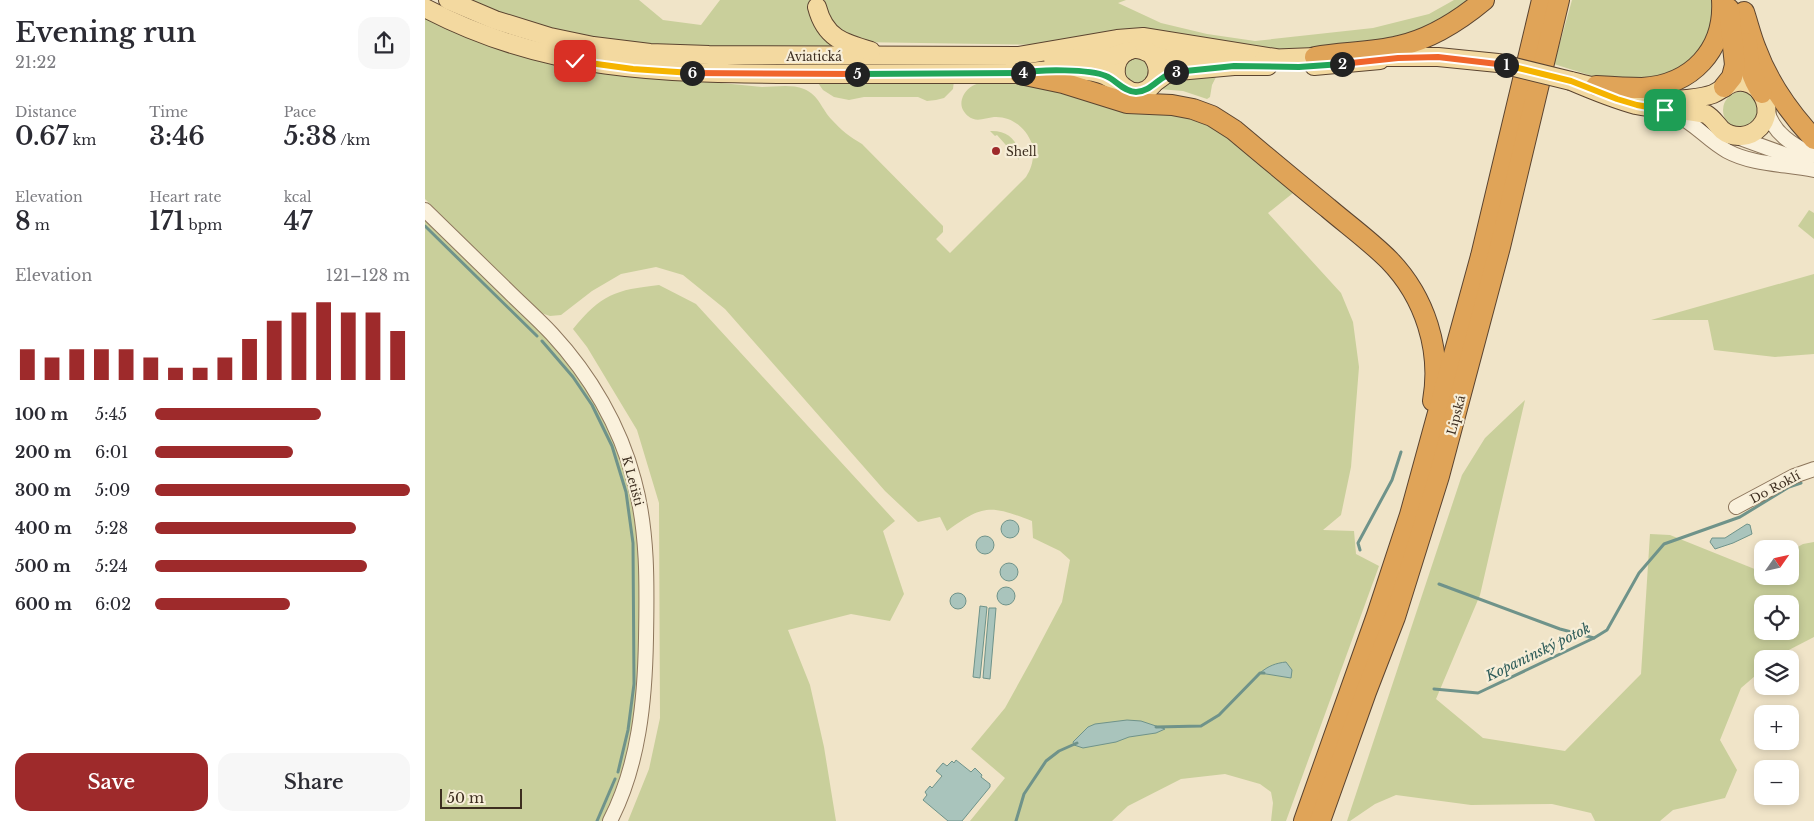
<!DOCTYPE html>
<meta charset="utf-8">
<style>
body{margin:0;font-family:"Libre Baskerville",serif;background:#f7f7f7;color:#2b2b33;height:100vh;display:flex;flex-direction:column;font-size:19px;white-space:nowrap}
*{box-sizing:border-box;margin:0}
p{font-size:16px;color:#7c7c81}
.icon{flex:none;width:28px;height:28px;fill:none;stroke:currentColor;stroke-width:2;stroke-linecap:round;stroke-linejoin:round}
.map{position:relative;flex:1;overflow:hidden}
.panel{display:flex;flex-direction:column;background:#fff;width:425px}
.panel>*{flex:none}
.needle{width:32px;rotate:56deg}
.tools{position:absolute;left:1329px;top:540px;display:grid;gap:10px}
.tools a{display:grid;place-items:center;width:45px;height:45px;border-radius:10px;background:#fff;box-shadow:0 2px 8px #0003;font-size:25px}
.scale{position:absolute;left:15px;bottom:12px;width:82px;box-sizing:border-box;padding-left:5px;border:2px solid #3d2e20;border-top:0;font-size:14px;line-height:18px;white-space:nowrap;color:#3d2e20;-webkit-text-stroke:4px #f7eed8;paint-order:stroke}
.pin{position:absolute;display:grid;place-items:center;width:42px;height:42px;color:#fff;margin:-21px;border-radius:10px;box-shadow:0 2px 8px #0006}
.km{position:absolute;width:25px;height:25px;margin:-12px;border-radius:50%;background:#222;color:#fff;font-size:14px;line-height:25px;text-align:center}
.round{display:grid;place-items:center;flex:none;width:52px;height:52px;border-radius:15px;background:#f7f7f7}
.head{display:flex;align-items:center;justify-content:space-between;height:85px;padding:0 15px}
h1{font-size:28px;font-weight:600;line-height:38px}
.metrics{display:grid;grid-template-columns:repeat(3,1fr);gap:8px;height:85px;padding:5px 15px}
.metrics div{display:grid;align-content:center}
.metrics b{font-size:25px;font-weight:600}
.metrics small{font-size:14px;font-weight:400}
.metrics p{font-size:14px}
.chart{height:140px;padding:10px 15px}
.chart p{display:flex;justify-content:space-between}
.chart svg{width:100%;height:90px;margin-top:5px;stroke:#9e2a2b;stroke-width:6}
.button{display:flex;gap:10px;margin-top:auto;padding:10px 15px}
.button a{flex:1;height:58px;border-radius:15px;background:#9e2a2b;color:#fff;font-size:20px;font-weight:600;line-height:58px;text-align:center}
.button a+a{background:#f7f7f7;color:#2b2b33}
ul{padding:0 15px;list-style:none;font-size:16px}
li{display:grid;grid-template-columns:80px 60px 1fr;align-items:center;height:38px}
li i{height:12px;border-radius:6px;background:#9e2a2b}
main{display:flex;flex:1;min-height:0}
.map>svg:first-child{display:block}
.green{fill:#c9cf9b;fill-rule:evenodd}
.water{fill:#a9c4bc;stroke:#6f938a}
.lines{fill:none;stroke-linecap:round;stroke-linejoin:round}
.stream{stroke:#6f938a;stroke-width:3}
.minor-casing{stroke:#8d765c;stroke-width:16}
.major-casing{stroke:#5b4430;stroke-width:20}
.highway-casing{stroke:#5b4430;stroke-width:22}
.minor{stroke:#faf1dc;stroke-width:14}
.major{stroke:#f3d9a0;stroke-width:18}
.highway{stroke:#e0a458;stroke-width:20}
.major-bridge-casing{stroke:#5b4430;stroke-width:20;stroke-linecap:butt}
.major-bridge{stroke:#f3d9a0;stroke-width:18}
.split-1-casing{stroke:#fff;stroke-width:10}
.split-2-casing{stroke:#fff;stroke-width:10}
.split-3-casing{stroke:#fff;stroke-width:10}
.split-4-casing{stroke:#fff;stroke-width:10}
.split-5-casing{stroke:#fff;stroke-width:10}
.split-6-casing{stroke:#fff;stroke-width:10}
.split-7-casing{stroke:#fff;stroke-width:10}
.split-1{stroke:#f5b400;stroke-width:6}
.split-2{stroke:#f0652b;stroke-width:6}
.split-3{stroke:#22a559;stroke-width:6}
.split-4{stroke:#22a559;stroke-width:6}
.split-5{stroke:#22a559;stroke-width:6}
.split-6{stroke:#f0652b;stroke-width:6}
.split-7{stroke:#f5b400;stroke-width:6}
.poi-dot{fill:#9e2a2b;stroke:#f7eed8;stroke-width:2}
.labels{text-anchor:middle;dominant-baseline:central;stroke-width:4.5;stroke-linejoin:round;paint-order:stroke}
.street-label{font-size:12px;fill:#3d2e20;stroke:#f7eed8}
.poi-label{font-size:12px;fill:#3d2e20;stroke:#f7eed8;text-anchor:start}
.water-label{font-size:14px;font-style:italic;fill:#2f5d5a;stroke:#f7eed8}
</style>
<main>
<section class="panel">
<div class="head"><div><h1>Evening run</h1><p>21:22</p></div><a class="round"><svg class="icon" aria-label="share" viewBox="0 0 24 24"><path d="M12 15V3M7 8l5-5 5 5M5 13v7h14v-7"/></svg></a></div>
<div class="metrics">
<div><p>Distance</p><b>0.67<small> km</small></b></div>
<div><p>Time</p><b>3:46</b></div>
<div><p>Pace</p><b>5:38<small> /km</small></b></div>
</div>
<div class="metrics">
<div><p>Elevation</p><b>8<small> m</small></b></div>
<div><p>Heart rate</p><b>171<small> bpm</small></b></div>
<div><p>kcal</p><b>47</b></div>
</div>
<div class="chart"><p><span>Elevation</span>121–128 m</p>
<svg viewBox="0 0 160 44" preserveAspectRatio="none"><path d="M5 44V29M15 44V33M25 44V29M35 44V29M45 44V29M55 44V33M65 44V38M75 44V38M85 44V33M95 44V24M105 44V15M115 44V11M125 44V6M135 44V11M145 44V11M155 44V20"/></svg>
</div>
<ul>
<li><b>100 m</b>5:45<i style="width:65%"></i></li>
<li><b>200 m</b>6:01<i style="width:54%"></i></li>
<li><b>300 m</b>5:09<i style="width:100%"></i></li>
<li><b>400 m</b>5:28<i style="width:79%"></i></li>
<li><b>500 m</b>5:24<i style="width:83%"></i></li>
<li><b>600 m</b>6:02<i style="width:53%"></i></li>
</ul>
<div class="button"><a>Save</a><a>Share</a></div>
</section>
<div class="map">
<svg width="1389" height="821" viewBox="0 0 1389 821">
<rect width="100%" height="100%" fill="#f0e4c8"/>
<g class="green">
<path d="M 39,0 L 214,0 L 238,20 L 276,25 L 295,0 L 387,0 L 388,7 L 418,50 L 210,45 L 165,38 L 101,23 Z"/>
<path d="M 400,0 L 701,0 L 693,3 L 736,23 L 782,34 L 830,41 L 948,28 L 1004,14 L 1029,0 L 1049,0 L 999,29 L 966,40 L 886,49 L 845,50 L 632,45 L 431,42 L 411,30 L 400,9 Z"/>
<path d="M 1147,0 L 1289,0 L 1284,39 L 1258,68 L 1224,80 L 1170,77 L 1129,64 Z"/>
<path d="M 0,18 C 46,43 102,59 154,69 L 337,87 C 350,87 366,84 379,89 C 394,95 397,110 407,120 C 416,130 425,137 437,144 L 518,226 L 518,232 L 511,239 L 525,253 L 601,177 C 607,168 610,156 607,144 C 601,128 587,116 569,117 C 560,118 551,123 543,116 C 538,112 535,106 537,99 C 544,78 570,81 588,81 L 774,116 L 849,170 L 846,175 L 852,179 L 855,175 L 873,189 L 843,213 L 916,293 L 928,322 L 934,367 L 926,467 L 916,515 L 898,530 L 929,531 L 931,554 L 954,566 L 861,821 L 846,821 L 848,803 L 846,792 L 835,784 L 800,774 L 756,779 L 703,806 L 687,821 L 545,821 L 580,778 L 546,749 L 580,708 L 607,659 L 637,602 L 645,560 L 635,551 L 608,538 L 607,521 C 566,505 558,504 522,531 L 515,517 L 493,522 L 460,491 L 300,309 L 258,275 L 231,267 L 196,274 L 167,291 L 136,315 L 125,316 L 116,313 L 0,199 Z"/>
<circle cx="711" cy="70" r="13"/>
<path d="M 794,71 L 787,85 L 785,97 L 782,99 L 758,91 L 734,89 L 740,80 Z"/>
<path d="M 529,81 L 528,89 L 519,98 L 511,100 L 502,101 L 493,97 L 439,97 L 424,100 L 409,97 L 398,90 L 393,83 L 394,82 Z"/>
<circle cx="1316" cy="110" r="18"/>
<path d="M 565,131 C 583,130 595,141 594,160 L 572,135 L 570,136 Z"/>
<path d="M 1384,210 L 1389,213 L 1389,239 L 1373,226 Z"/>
<path d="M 0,218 C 30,248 61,279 91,309 C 117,334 145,360 164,391 C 185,427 203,468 209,510 C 216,550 215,590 215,630 C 215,696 209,762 178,821 L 0,821 Z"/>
<path d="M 1389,274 L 1389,354 L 1350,357 L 1289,350 L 1283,320 L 1226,320 Z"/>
<path d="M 234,285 L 271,304 L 470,521 L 458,531 L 479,594 L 465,621 L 426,614 L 363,630 L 385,685 L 399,747 L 411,821 L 203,821 L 224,769 L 235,718 L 234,503 L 212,430 L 162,347 L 148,329 C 177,294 190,290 234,285 Z"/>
<path d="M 1100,400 L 1055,595 L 1011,699 L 1058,738 L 1140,751 L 1216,674 L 1225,534 L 1245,535 L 1332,570 L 1337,567 L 1338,576 L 1365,576 L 1365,563 L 1374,558 L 1369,549 L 1378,544 L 1389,542 L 1389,637 L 1358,653 L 1352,659 L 1338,659 L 1337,670 L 1316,688 L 1295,740 L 1312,770 L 1300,798 L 1248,810 L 1235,821 L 1170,821 L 1166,813 L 1127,804 L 1046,805 L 971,795 L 950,804 L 925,821 L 922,821 L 1037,475 L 1060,438 ZM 1338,604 L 1365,604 L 1365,631 L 1338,631 Z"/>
</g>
<g class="water">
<circle cx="585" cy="529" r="9"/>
<path d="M 1322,524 L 1325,525 L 1327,534 L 1308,543 L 1290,549 L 1285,542 L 1287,538 L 1300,538 Z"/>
<circle cx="560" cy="545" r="9"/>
<circle cx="584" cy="572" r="9"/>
<circle cx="581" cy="596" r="9"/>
<circle cx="533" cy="601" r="8"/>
<path d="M 555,606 L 562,607 L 555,678 L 548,677 Z"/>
<path d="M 564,608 L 571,608 L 565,679 L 558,678 Z"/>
<path d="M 861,662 L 867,670 L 866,678 L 835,673 C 843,666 851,663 861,662 Z"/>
<path d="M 702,720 L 716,721 L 740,729 L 731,733 L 704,737 L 691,742 L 658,748 L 649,745 L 648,742 L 663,727 L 670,724 Z"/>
<path d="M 531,760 L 546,772 L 550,768 L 557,775 L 556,777 L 565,784 L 565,787 L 537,821 L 523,821 L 498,800 L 502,795 L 500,792 L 505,786 L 507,788 L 517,776 L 511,771 L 518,763 L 522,766 L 527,761 L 529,763 Z"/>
</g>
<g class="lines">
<g class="stream">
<path d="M 0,226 L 112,336"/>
<path d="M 117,341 L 148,377 L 167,405 L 187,446 L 201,492 L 208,543 L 209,684 L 203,730 L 193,772"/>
<path d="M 935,550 L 933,543 L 967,480 L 976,452"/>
<path d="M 1014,584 L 1135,629 L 1169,638"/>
<path d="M 1009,689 L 1053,693 L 1169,638 L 1182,630 L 1214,573 L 1239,544 L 1315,517 L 1364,487 L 1376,483"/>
<path d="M 731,727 L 776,726 L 794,715 L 835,673 L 839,673"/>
<path d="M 172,821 L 190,779"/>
<path d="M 591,821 L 599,794 L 621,761 L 634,751 L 652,743"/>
</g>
<g class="minor-casing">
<g id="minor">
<path d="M 1342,109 C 1347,133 1368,145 1389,156"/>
<path d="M 1246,112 C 1268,121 1282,140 1302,151 C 1328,165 1361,164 1389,170"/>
<path d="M 1312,137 L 1381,162"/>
<path d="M 0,210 C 27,236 54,263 81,289 C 96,304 112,318 127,334 C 165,375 195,426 209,480 C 223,531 222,585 221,638 C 220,700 214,765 185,821"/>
<path d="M 1311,507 L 1369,476 L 1389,469"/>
</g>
</g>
<g class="major-casing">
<g id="major">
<path d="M 23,0 L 70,20 L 125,37 L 168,46 L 225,53 L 284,55 L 593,56 L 692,39 L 718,37 L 850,58"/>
<path d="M 392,7 C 400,38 418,43 446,51"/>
<path d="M 0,8 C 123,73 240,73 375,74 C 449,74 522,74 595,74 C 614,69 657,68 676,74 C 685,77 692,83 699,88"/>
<path d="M 724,52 C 747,76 719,104 699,87 C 692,83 690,75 691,67 C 692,58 700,50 709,49 C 717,48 723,53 730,56 C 748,62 777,58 796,59"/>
<path d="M 944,57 L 1013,57 L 1073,63"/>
<path d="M 628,59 L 682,58 L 703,51"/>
<path d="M 839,59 L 890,57 L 903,58"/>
<path d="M 889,66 L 955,60"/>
<path d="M 1146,81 C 1186,90 1219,104 1262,99 C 1270,98 1280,97 1288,94 C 1299,89 1306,80 1319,82 C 1339,86 1349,112 1335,127 C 1325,138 1308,139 1297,130 C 1291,124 1288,118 1281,114 C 1258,109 1234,110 1211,105 C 1189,99 1167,90 1146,81 Z"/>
<path d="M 729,83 L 740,75 L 753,71 L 809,66 L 843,66"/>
</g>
</g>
<g class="highway-casing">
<g id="highway">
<path d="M 1319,12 C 1323,24 1326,37 1331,49 C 1343,82 1365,113 1389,139"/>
<path d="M 1322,43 C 1323,63 1326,77 1337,93"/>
<path d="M 890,57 C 918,52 947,53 974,46 C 1005,39 1035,20 1059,0"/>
<path d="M 595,74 L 638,83 L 702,103 L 747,105 L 768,109 L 787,116 L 809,130 C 840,156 871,182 903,208 C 923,225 945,241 964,260 C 1000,297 1017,350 1008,401"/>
<path d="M 1171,86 C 1186,87 1201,88 1217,88 C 1267,85 1300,50 1297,0"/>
<path d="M 1299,87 L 1307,77 L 1310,65 L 1304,9"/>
<path d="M 879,821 L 952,615 L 985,515 L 1056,256 L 1117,0"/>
<path d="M 895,821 L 941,692 L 970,617 L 1014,476 L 1075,247 L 1134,0"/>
</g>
</g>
<use href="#minor" class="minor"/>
<use href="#major" class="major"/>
<use href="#highway" class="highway"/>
<g class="major-bridge-casing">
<path id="major-bridge" d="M 1073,63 L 1146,81"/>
</g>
<use href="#major-bridge" class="major-bridge"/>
</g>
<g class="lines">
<g class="split-1-casing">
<path id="split-1" d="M 1081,65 L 1146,81 L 1192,99 L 1212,105 L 1240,110"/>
</g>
<g class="split-2-casing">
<path id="split-2" d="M 917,64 L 973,58 L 1013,57 L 1081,65"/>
</g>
<g class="split-3-casing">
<path id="split-3" d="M 751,72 L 809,66 L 874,67 L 917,64"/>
</g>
<g class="split-4-casing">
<path id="split-4" d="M 598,73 C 615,69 665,69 681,76 C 691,80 699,92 711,92 C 727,92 735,74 751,72"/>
</g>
<g class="split-5-casing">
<path id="split-5" d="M 432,74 L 598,73"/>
</g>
<g class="split-6-casing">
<path id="split-6" d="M 267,73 L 432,74"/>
</g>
<g class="split-7-casing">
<path id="split-7" d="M 150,61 L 208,69 L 267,73"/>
</g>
<use href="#split-1" class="split-1"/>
<use href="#split-2" class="split-2"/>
<use href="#split-3" class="split-3"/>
<use href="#split-4" class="split-4"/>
<use href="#split-5" class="split-5"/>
<use href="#split-6" class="split-6"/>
<use href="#split-7" class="split-7"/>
</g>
<circle class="poi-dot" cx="571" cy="151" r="5"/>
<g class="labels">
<g class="street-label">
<text x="389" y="56">Aviatická</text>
<text transform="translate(1031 415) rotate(-75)">Lipská</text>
<text transform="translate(208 481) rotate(75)">K Letišti</text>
<text transform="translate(1350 487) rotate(-28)">Do Roklí</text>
</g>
<g class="poi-label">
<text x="581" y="151">Shell</text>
</g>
<g class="water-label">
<text transform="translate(1113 652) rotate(-26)">Kopaninský potok</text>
</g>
</g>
</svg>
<div class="tools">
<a><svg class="needle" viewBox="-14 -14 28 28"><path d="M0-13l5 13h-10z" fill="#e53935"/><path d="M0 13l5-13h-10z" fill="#7c7c81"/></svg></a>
<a><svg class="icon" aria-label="locate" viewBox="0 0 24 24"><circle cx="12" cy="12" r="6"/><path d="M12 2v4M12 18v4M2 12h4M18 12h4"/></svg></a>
<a><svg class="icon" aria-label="layers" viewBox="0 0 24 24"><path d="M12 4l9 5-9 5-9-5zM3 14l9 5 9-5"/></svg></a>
<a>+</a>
<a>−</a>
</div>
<div class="scale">50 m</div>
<div class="pin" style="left:1240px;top:110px;background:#1e9e55"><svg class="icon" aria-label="arrive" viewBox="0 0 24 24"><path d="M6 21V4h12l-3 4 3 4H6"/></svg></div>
<div class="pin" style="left:150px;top:61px;background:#d93025"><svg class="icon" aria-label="check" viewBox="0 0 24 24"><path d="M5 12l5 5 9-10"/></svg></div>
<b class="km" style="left:1081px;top:65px">1</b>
<b class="km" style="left:917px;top:64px">2</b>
<b class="km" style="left:751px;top:72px">3</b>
<b class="km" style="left:598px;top:73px">4</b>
<b class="km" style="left:432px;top:74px">5</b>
<b class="km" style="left:267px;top:73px">6</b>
</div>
</main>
